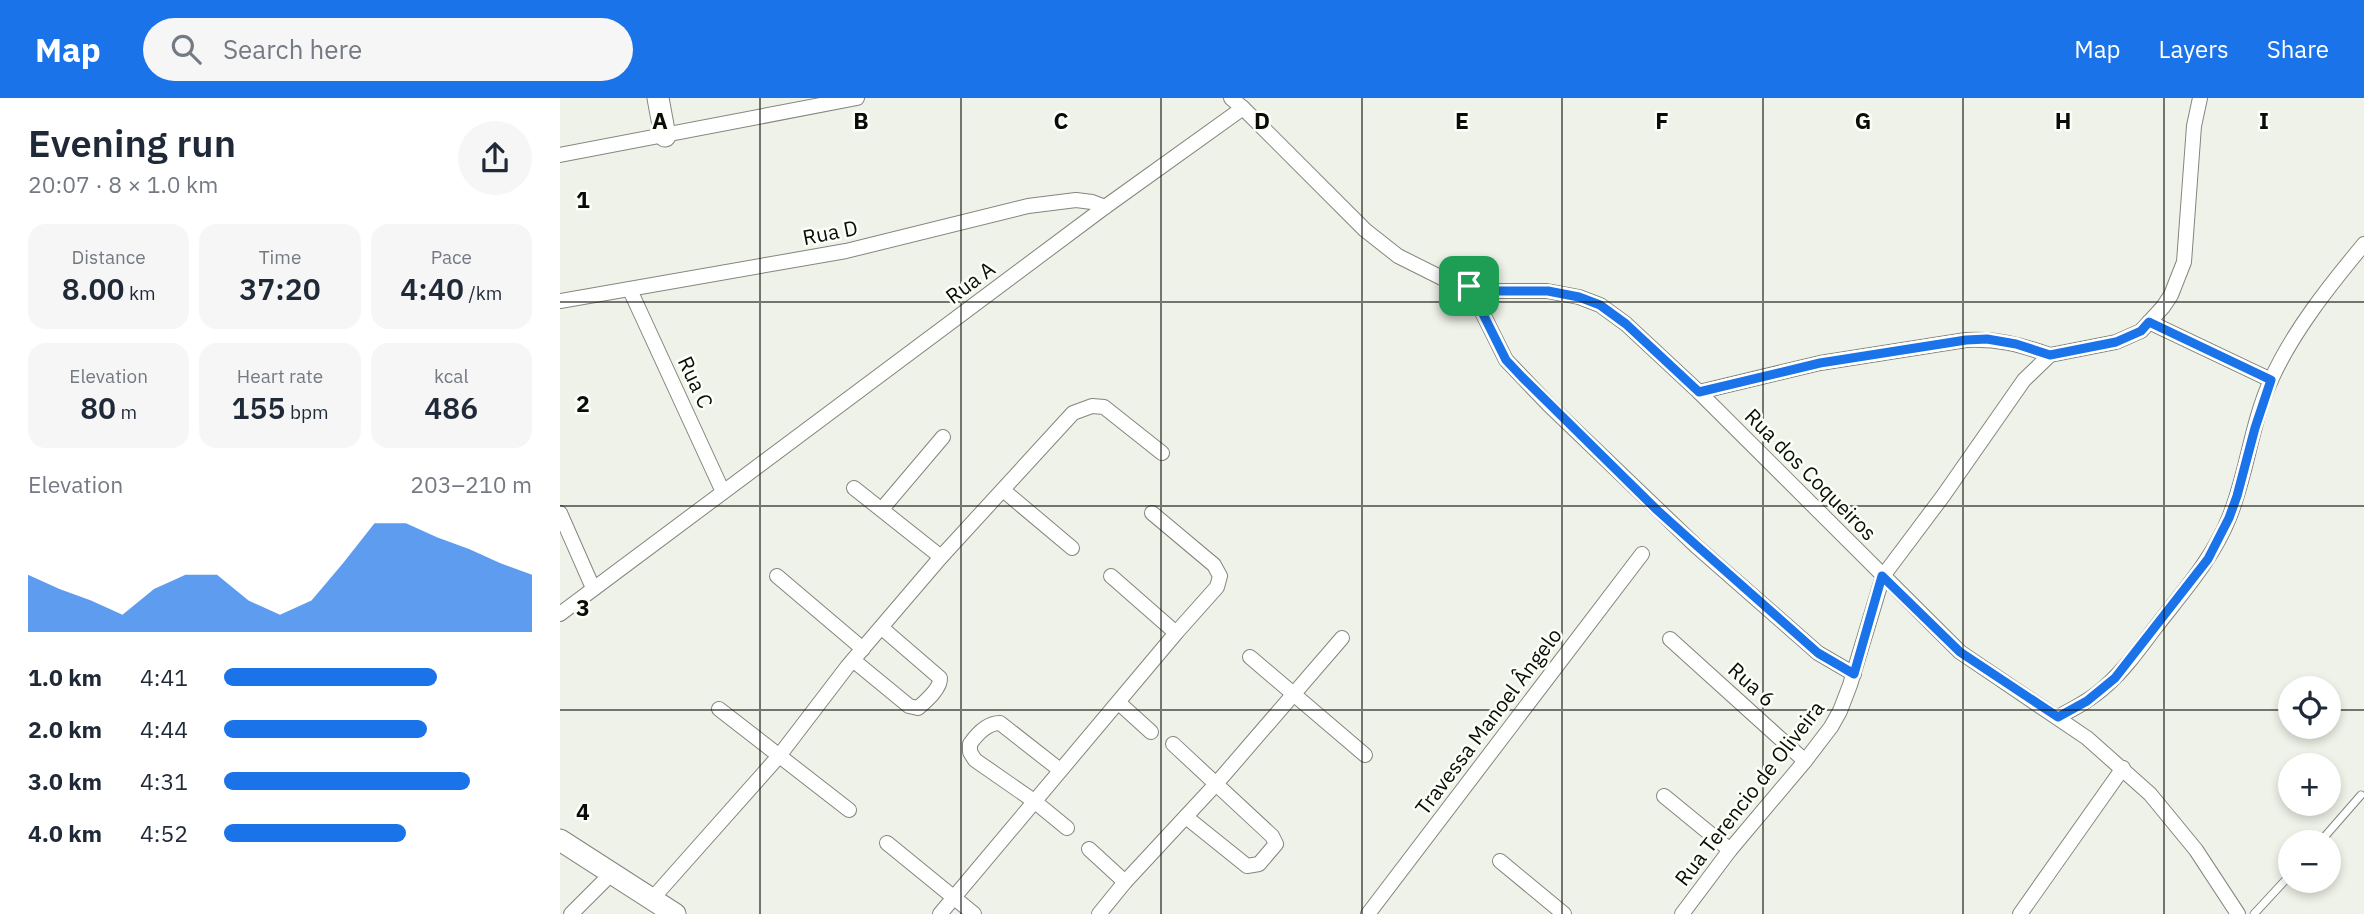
<!DOCTYPE html>
<meta charset="utf-8">
<style>
body{margin:0;font-family:"IBM Plex Sans",sans-serif;background:#f6f6f7;color:#1f2937;height:100vh;display:flex;flex-direction:column;font-size:26px;white-space:nowrap}
*{box-sizing:border-box;margin:0}
p{font-size:23px;color:#747a83}
.icon{flex:none;width:38px;height:38px;fill:none;stroke:currentColor;stroke-width:2;stroke-linecap:round;stroke-linejoin:round}
.map{position:relative;flex:1;overflow:hidden}
.side{display:flex;flex-direction:column;background:#fff;width:560px}
.side>*{flex:none}
.buttons{position:absolute;left:1718px;top:578px;display:grid;gap:14px}
.buttons a{display:grid;place-items:center;width:63px;height:63px;border-radius:50%;background:#fff;box-shadow:0 4px 10px #0003;font-size:35px}
.pin{position:absolute;display:grid;place-items:center;width:60px;height:60px;color:#fff;margin:-30px;border-radius:14px;box-shadow:0 4px 10px #0006}
.round{display:grid;place-items:center;flex:none;width:74px;height:74px;border-radius:37px;background:#f6f6f7}
.headline{display:flex;align-items:center;justify-content:space-between;height:119px;padding:0 28px}
h1{font-size:38px;font-weight:600;line-height:52px}
.figures{display:grid;grid-template-columns:repeat(3,1fr);gap:10px;height:119px;padding:7px 28px}
.figures div{display:grid;align-content:center;border-radius:18px;background:#f6f6f7;text-align:center}
.figures b{font-size:30px;font-weight:600}
.figures small{font-size:19px;font-weight:400}
.figures p{font-size:19px}
.chart{height:196px;padding:14px 28px}
.chart p{display:flex;justify-content:space-between}
.chart svg{width:100%;height:126px;margin-top:7px;fill:#1a73e8;opacity:.7}
ul{padding:0 28px;list-style:none;font-size:23px}
li{display:grid;grid-template-columns:112px 84px 1fr;align-items:center;height:52px}
li i{height:18px;border-radius:9px;background:#1a73e8}
header{display:flex;align-items:center;gap:42px;box-sizing:border-box;height:98px;padding:0 35px;background:#1a73e8;color:#fff}
header strong{font-size:33px}
nav{display:flex;gap:38px;margin-inline-start:auto;font-size:24px}
.search{width:490px;height:63px;background:#f6f6f7;display:flex;align-items:center;gap:18px;box-sizing:border-box;padding:0 24px;border-radius:38px;color:#747a83;font-size:26px}
main{display:flex;flex:1;min-height:0}
.map>svg:first-child{display:block}
.lines{fill:none;stroke-linecap:round;stroke-linejoin:round}
.lane-casing{stroke:#83867d;stroke-width:9}
.street-casing{stroke:#83867d;stroke-width:16}
.secondary-casing{stroke:#83867d;stroke-width:23}
.lane{stroke:#fff;stroke-width:7}
.street{stroke:#fff;stroke-width:14}
.secondary{stroke:#fff;stroke-width:21}
.route-casing{stroke:#fff;stroke-width:14}
.route{stroke:#1a73e8;stroke-width:9}
.grid{fill:none;stroke:#0b0c09;stroke-width:2;stroke-opacity:0.55}
.labels{text-anchor:middle;dominant-baseline:central;stroke-width:5;stroke-linejoin:round;paint-order:stroke}
.street-label{font-size:21px;fill:#0b0c09;stroke:#fcfff7}
.grid-label{font-size:23px;text-anchor:middle;font-weight:bold;fill:#0b0c09;stroke:#fcfff7;stroke-width:5;stroke-linejoin:round;paint-order:stroke}
</style>
<header>
<strong>Map</strong>
<div class="search"><svg class="icon" aria-label="search" viewBox="0 0 24 24"><circle cx="10" cy="10" r="6"/><path d="M15 15l6 6"/></svg>Search here</div>
<nav><a>Map</a><a>Layers</a><a>Share</a></nav>
</header>
<main>
<section class="side">
<div class="headline"><div><h1>Evening run</h1><p>20:07 · 8 × 1.0 km</p></div><a class="round"><svg class="icon" aria-label="share" viewBox="0 0 24 24"><path d="M12 15V3M7 8l5-5 5 5M5 13v7h14v-7"/></svg></a></div>
<div class="figures">
<div><p>Distance</p><b>8.00<small> km</small></b></div>
<div><p>Time</p><b>37:20</b></div>
<div><p>Pace</p><b>4:40<small> /km</small></b></div>
</div>
<div class="figures">
<div><p>Elevation</p><b>80<small> m</small></b></div>
<div><p>Heart rate</p><b>155<small> bpm</small></b></div>
<div><p>kcal</p><b>486</b></div>
</div>
<div class="chart"><p><span>Elevation</span>203–210 m</p>
<svg viewBox="0 0 160 44" preserveAspectRatio="none"><path d="M0 44V24L10 29L20 33L30 38L40 29L50 24L60 24L70 33L80 38L90 33L100 20L110 6L120 6L130 11L140 15L150 20L160 24V44z"/></svg>
</div>
<ul>
<li><b>1.0 km</b>4:41<i style="width:69%"></i></li>
<li><b>2.0 km</b>4:44<i style="width:66%"></i></li>
<li><b>3.0 km</b>4:31<i style="width:80%"></i></li>
<li><b>4.0 km</b>4:52<i style="width:59%"></i></li>
</ul>
</section>
<div class="map">
<svg width="1804" height="816" viewBox="0 0 1804 816">
<rect width="100%" height="100%" fill="#eff2e8"/>
<g class="lines">
<g class="lane-casing">
<g id="lane">
<path d="M 1760,744 L 1801,697"/>
<path d="M 1694,816 L 1731,776"/>
</g>
</g>
<g class="street-casing">
<g id="street">
<path d="M 671,0 L 683,10 L 805,132 L 838,158 L 888,183 L 909,188 L 937,193 L 987,193 L 1019,199 L 1040,207 L 1066,226 L 1139,294 L 1400,554 L 1527,640 L 1590,696 L 1636,752 L 1678,816"/>
<path d="M 0,57 L 297,0"/>
<path d="M 909,188 L 946,262 L 989,307 L 1136,448 L 1258,555 L 1294,576"/>
<path d="M 70,192 L 163,394"/>
<path d="M 0,203 L 286,153 L 468,108 L 516,102 L 532,104 L 545,109"/>
<path d="M 1589,224 L 1711,282"/>
<path d="M 1139,294 L 1260,265 L 1406,242 C 1436,240 1461,247 1490,257"/>
<path d="M 294,390 L 381,459"/>
<path d="M 443,392 L 512,450"/>
<path d="M 322,411 L 383,339"/>
<path d="M 0,415 L 33,490"/>
<path d="M 217,478 L 303,551"/>
<path d="M 551,478 L 616,535"/>
<path d="M 0,516 L 545,109 L 683,10"/>
<path d="M 1110,541 L 1245,663"/>
<path d="M 690,559 L 805,657"/>
<path d="M 293,562 L 349,608 L 358,610 C 366,603 381,590 380,580 L 322,530"/>
<path d="M 559,605 L 591,634"/>
<path d="M 159,611 L 289,712"/>
<path d="M 1498,619 C 1515,610 1532,601 1547,587 C 1565,571 1580,550 1595,530 C 1622,495 1652,462 1669,420 C 1687,376 1691,326 1711,282 C 1733,233 1770,187 1804,146"/>
<path d="M 613,646 L 712,738 L 716,746 L 699,766 L 687,768 L 626,719"/>
<path d="M 500,672 L 440,625 C 427,625 417,636 410,646 L 410,654 L 415,662 L 474,703 L 507,730"/>
<path d="M 1104,698 L 1170,752"/>
<path d="M 327,745 L 414,816"/>
<path d="M 529,751 L 565,784"/>
<path d="M 940,763 L 1004,816"/>
<path d="M 92,801 L 219,658 L 287,569 L 381,459 L 513,315 L 532,308 L 544,309 L 602,355"/>
<path d="M 11,816 L 52,775"/>
<path d="M 380,816 L 616,535 L 657,489 L 660,478 L 654,467 L 592,415"/>
<path d="M 539,816 L 565,784 L 656,686 L 782,540"/>
<path d="M 808,816 L 1082,456"/>
<path d="M 1122,816 L 1170,752 L 1245,663 L 1271,629 L 1280,613 L 1290,587 L 1323,478 L 1383,398 L 1464,282 L 1490,257 L 1556,244 L 1581,233 L 1603,209 L 1611,197 L 1624,164 L 1634,28 L 1640,0"/>
<path d="M 1460,816 L 1563,670"/>
</g>
</g>
<g class="secondary-casing">
<g id="secondary">
<path d="M 98,0 L 105,38"/>
<path d="M 0,742 L 115,816"/>
</g>
</g>
<use href="#lane" class="lane"/>
<use href="#street" class="street"/>
<use href="#secondary" class="secondary"/>
</g>
<g class="lines">
<g class="route-casing">
<path id="route" d="M 909,188 L 937,193 L 988,193 L 1019,199 L 1040,207 L 1066,226 L 1139,294 L 1260,265 L 1406,242 L 1427,241 L 1456,246 L 1490,257 L 1556,244 L 1581,233 L 1589,224 L 1711,282 L 1695,330 L 1677,398 L 1669,420 L 1648,461 L 1555,580 L 1527,603 L 1498,619 L 1400,554 L 1322,478 L 1294,576 L 1258,555 L 1136,447 L 1097,412 L 962,279 L 946,262 Z"/>
</g>
<use href="#route" class="route"/>
</g>
<path class="grid" d="M 200,0 L 200,816M 401,0 L 401,816M 601,0 L 601,816M 802,0 L 802,816M 1002,0 L 1002,816M 1203,0 L 1203,816M 1403,0 L 1403,816M 1604,0 L 1604,816M 0,204 L 1804,204M 0,408 L 1804,408M 0,612 L 1731,612M 1769,612 L 1804,612"/>
<g class="labels">
<g class="street-label">
<text transform="translate(270 134) rotate(-11)">Rua D</text>
<text transform="translate(410 184) rotate(-37)">Rua A</text>
<text transform="translate(136 284) rotate(65)">Rua C</text>
<text transform="translate(1251 376) rotate(45)">Rua dos Coqueiros</text>
<text transform="translate(1192 586) rotate(42)">Rua 6</text>
<text transform="translate(928 623) rotate(-53)">Travessa Manoel Ângelo</text>
<text transform="translate(1189 695) rotate(-52)">Rua Terencio de Oliveira</text>
</g>
</g>
<g class="grid-label">
<text x="100" y="31">A</text>
<text x="301" y="31">B</text>
<text x="501" y="31">C</text>
<text x="702" y="31">D</text>
<text x="902" y="31">E</text>
<text x="1102" y="31">F</text>
<text x="1303" y="31">G</text>
<text x="1503" y="31">H</text>
<text x="1704" y="31">I</text>
<text x="23" y="110">1</text>
<text x="23" y="314">2</text>
<text x="23" y="518">3</text>
<text x="23" y="722">4</text>
</g>
</svg>
<div class="buttons">
<a><svg class="icon" aria-label="locate" viewBox="0 0 24 24"><circle cx="12" cy="12" r="6"/><path d="M12 2v4M12 18v4M2 12h4M18 12h4"/></svg></a>
<a>+</a>
<a>−</a>
</div>
<div class="pin" style="left:909px;top:188px;background:#1e9e55"><svg class="icon" aria-label="arrive" viewBox="0 0 24 24"><path d="M6 21V4h12l-3 4 3 4H6"/></svg></div>
</div>
</main>
